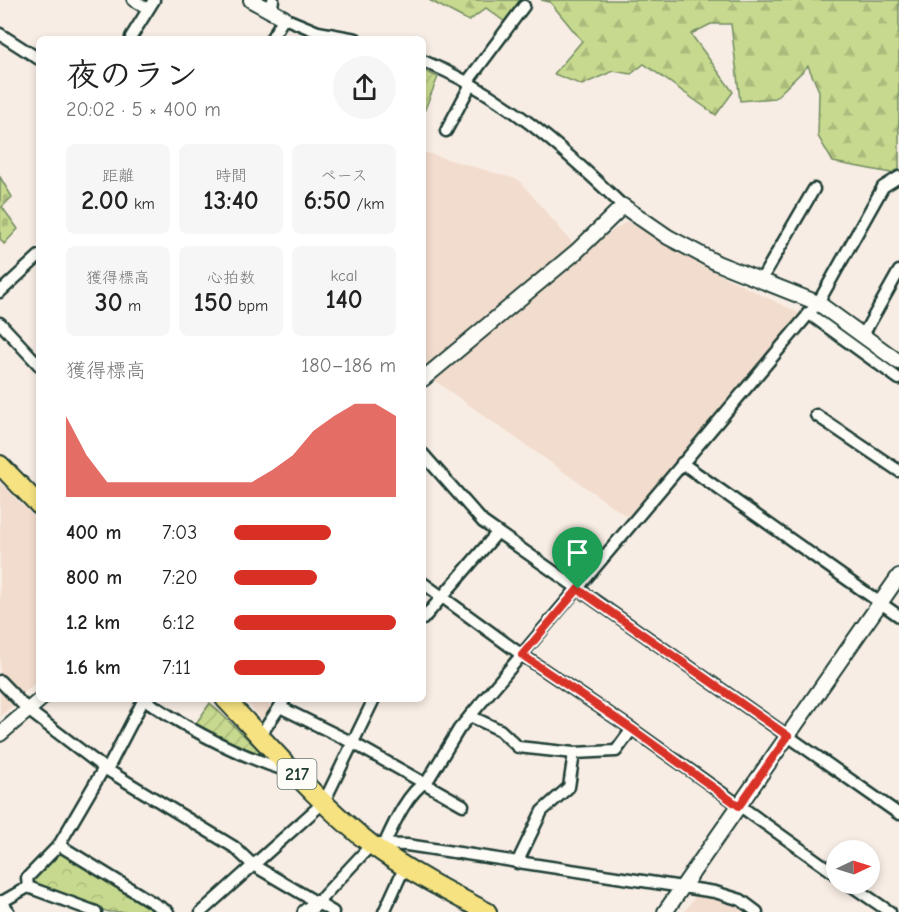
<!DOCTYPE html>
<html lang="ja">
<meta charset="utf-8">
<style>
body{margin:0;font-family:"Comic Neue","Klee One",sans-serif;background:#f6f6f6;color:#222;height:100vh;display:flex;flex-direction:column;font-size:22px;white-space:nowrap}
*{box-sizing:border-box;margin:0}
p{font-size:20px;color:#767676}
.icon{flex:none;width:33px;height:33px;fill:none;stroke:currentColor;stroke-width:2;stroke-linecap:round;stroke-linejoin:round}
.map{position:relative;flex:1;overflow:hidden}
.details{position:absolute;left:36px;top:36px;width:390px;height:666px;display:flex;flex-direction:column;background:#fff;border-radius:9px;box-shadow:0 3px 9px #0003}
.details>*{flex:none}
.needle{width:39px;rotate:86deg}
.tools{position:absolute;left:826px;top:840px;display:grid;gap:12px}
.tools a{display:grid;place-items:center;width:54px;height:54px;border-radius:50%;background:#fff;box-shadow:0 3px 9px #0003;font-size:30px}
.pin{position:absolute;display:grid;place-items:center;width:51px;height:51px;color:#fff;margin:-62px -26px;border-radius:50% 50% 50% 0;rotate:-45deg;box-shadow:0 0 6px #0007}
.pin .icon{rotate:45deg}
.round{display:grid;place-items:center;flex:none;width:63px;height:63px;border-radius:32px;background:#f6f6f6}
.head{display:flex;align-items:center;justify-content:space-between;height:102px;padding:0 30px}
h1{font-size:33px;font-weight:700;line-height:45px}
.metrics{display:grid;grid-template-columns:repeat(3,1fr);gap:9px;height:102px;padding:6px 30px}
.metrics div{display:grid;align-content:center;border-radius:9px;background:#f6f6f6;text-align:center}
.metrics b{font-size:26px;font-weight:700}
.metrics small{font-size:16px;font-weight:400}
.metrics p{font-size:16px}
.chart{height:168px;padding:12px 30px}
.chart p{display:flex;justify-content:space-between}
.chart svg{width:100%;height:108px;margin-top:6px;fill:#d93025;opacity:.7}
ul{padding:0 30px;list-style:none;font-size:20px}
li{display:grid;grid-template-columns:96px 72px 1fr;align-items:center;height:45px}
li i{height:15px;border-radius:8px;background:#d93025}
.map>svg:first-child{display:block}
.built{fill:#f2dccd}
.forest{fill:url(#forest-firs);stroke:#728b61;stroke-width:1.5}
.cemetery{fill:url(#cemetery-stones);stroke:#728b61;stroke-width:1.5}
.park{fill:url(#park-crowns);stroke:#728b61;stroke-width:1.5}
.garden{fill:url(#garden-furrows);stroke:#728b61;stroke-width:1.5}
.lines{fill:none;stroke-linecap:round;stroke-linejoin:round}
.minor-casing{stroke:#1f3d34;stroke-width:15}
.tertiary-casing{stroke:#1f3d34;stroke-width:18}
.trunk-casing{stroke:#1f3d34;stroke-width:22}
.minor{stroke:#fdfcf7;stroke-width:10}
.tertiary{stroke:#fdfcf7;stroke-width:14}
.trunk{stroke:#f6e281;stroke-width:18}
.route-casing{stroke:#fff;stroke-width:12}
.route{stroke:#d93025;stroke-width:8}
.labels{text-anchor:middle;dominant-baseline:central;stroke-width:4.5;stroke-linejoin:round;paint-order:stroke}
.shield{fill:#fdfcf7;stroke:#62766e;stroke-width:1.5}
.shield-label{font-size:18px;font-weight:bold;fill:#1f3d34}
</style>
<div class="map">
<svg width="899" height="912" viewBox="0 0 899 912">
<defs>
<pattern id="forest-firs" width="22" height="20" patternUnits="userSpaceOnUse" patternTransform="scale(1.5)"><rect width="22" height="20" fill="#c6d98e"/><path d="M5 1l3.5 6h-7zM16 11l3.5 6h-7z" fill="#aabb7b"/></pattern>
<pattern id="cemetery-stones" width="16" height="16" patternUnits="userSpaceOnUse" patternTransform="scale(1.5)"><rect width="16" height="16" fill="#c6d98e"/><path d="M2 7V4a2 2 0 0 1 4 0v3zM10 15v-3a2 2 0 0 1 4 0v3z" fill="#aabb7b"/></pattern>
<pattern id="park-crowns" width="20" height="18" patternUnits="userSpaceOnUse" patternTransform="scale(1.5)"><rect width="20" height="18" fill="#c6d98e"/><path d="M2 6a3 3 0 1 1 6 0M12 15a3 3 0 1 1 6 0" fill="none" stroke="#aabb7b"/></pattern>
<pattern id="garden-furrows" width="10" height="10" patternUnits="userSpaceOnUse" patternTransform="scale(1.5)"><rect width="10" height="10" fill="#c6d98e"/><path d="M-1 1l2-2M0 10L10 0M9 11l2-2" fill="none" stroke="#aabb7b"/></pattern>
</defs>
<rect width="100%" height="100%" fill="#f8ede4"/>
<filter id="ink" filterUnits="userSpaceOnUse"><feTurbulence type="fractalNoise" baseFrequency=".0167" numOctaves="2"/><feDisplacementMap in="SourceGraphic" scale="12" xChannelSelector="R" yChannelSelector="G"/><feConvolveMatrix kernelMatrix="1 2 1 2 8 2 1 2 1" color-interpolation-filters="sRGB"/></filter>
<g filter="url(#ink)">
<g class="built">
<path d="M 423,152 L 519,180 L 574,245 L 423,375 Z"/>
<path d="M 627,221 L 692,258 L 698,264 L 801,314 L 629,518 L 435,381 L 601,239 Z"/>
<path d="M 0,482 L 39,522 L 39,680 L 20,696 L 0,675 Z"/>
<path d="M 0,683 L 18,701 L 0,716 Z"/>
<path d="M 244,699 L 265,699 L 275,711 L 265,723 Z"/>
<path d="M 698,893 L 735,901 L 750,912 L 684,912 Z"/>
</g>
<g class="forest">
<path d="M 429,0 L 524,0 L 505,22 L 486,8 L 469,21 Z"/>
<path d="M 541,0 L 899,0 L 899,170 L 891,173 L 833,162 L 818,136 L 819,91 L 808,66 L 775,98 L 740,101 L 731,24 L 711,24 L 691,34 L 733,92 L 716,115 L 644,64 L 631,74 L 613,71 L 582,85 L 554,74 L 582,41 L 550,2 Z"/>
</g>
<path class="cemetery" d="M 0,177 L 12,197 L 2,207 L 18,229 L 4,244 L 0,239 Z"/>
<path class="park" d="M 59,849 L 155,906 L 150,912 L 109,912 L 31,886 L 30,879 Z"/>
<g class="garden">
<path d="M 423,70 L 438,77 L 423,114 Z"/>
<path d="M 210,703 L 263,754 L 259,758 L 195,725 Z"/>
</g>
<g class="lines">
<g class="minor-casing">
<g id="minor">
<path d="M 133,0 L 148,9"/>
<path d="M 271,13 L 273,0"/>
<path d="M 0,34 L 39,59"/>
<path d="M 131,37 L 154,0"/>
<path d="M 271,39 L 284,18 L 318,32 L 356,39"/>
<path d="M 423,61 C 502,93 563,148 623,206"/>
<path d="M 468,81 L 524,6"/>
<path d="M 446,131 L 471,84"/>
<path d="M 761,280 L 814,189"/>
<path d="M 0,292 L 39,256"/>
<path d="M 808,313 L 899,379"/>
<path d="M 0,323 L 39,365"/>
<path d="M 863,335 L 899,271"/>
<path d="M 816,415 L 899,471"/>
<path d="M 423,454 L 483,522 L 899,814"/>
<path d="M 682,463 L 899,616"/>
<path d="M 423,583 L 522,655 L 632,729 L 837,875"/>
<path d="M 423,619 L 497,533"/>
<path d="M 0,681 L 28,710 L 104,768 L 234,847 L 253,865 L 333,912"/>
<path d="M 144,699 C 189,730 239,756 291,772"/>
<path d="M 280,707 L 353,743 L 463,805"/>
<path d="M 470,716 L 500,730 L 518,747 L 574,753 L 616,751 L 632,729"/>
<path d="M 260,736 L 285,699"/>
<path d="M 107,770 L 144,699"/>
<path d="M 59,845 L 168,912"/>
<path d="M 384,845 C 394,823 407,793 428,780 L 459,729 L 818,303 L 883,187 L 899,177"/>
<path d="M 517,863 L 542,811 L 569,787 L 574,753"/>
<path d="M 849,884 L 890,912"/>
<path d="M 28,887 L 96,912"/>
<path d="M 0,903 L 28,887 L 27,878 L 59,845 L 104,768"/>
<path d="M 317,903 L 372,844 L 407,845 L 715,892 L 741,900 L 757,912"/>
<path d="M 201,912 L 324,802 L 374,699"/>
<path d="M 384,912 L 405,866"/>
</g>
</g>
<g class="tertiary-casing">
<g id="tertiary">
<path d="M 251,0 L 284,18"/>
<path d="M 423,379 L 577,251 L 623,206 L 668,237 L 717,263 L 818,303 L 899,362"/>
<path d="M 0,734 L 41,699"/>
<path d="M 0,903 L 7,912"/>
<path d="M 305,912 L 317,903"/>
<path d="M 665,912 L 899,576"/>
</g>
</g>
<g class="trunk-casing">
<g id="trunk">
<path d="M 0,465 L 39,505"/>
<path d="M 225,699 C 272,748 318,803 372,845 C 408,871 448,892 487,912"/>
</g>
</g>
<use href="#minor" class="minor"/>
<use href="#tertiary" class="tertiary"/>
<use href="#trunk" class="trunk"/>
</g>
</g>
<g class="lines" filter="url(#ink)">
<g class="route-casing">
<path id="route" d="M 578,589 L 788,736 L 739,806 L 632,729 L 522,655 Z"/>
</g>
<use href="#route" class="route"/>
</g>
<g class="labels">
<rect class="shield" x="277.5" y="759" width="39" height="30" rx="4.5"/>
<g class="shield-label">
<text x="297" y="774">217</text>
</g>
</g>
</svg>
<div class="tools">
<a><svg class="needle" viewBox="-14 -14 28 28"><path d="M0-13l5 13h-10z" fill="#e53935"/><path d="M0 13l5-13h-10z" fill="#767676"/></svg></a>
</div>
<div class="pin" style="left:578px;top:589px;background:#1e9e55"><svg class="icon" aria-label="arrive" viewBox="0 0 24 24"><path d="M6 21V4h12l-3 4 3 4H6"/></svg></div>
<section class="details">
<div class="head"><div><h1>夜のラン</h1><p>20:02 · 5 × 400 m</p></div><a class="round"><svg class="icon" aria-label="share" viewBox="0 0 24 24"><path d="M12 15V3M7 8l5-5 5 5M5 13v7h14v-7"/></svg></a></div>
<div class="metrics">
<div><p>距離</p><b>2.00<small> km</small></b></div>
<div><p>時間</p><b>13:40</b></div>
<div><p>ペース</p><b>6:50<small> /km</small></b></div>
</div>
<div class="metrics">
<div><p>獲得標高</p><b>30<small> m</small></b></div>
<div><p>心拍数</p><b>150<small> bpm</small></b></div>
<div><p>kcal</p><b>140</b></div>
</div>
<div class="chart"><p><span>獲得標高</span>180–186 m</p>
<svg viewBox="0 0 160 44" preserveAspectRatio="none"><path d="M0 44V11L10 27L20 38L30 38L40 38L50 38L60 38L70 38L80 38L90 38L100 33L110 27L120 17L130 11L140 6L150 6L160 11V44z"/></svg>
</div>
<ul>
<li><b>400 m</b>7:03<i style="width:60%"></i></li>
<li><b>800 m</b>7:20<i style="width:51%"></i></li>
<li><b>1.2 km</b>6:12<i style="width:100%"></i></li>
<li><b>1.6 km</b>7:11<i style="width:56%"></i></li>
</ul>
</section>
</div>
